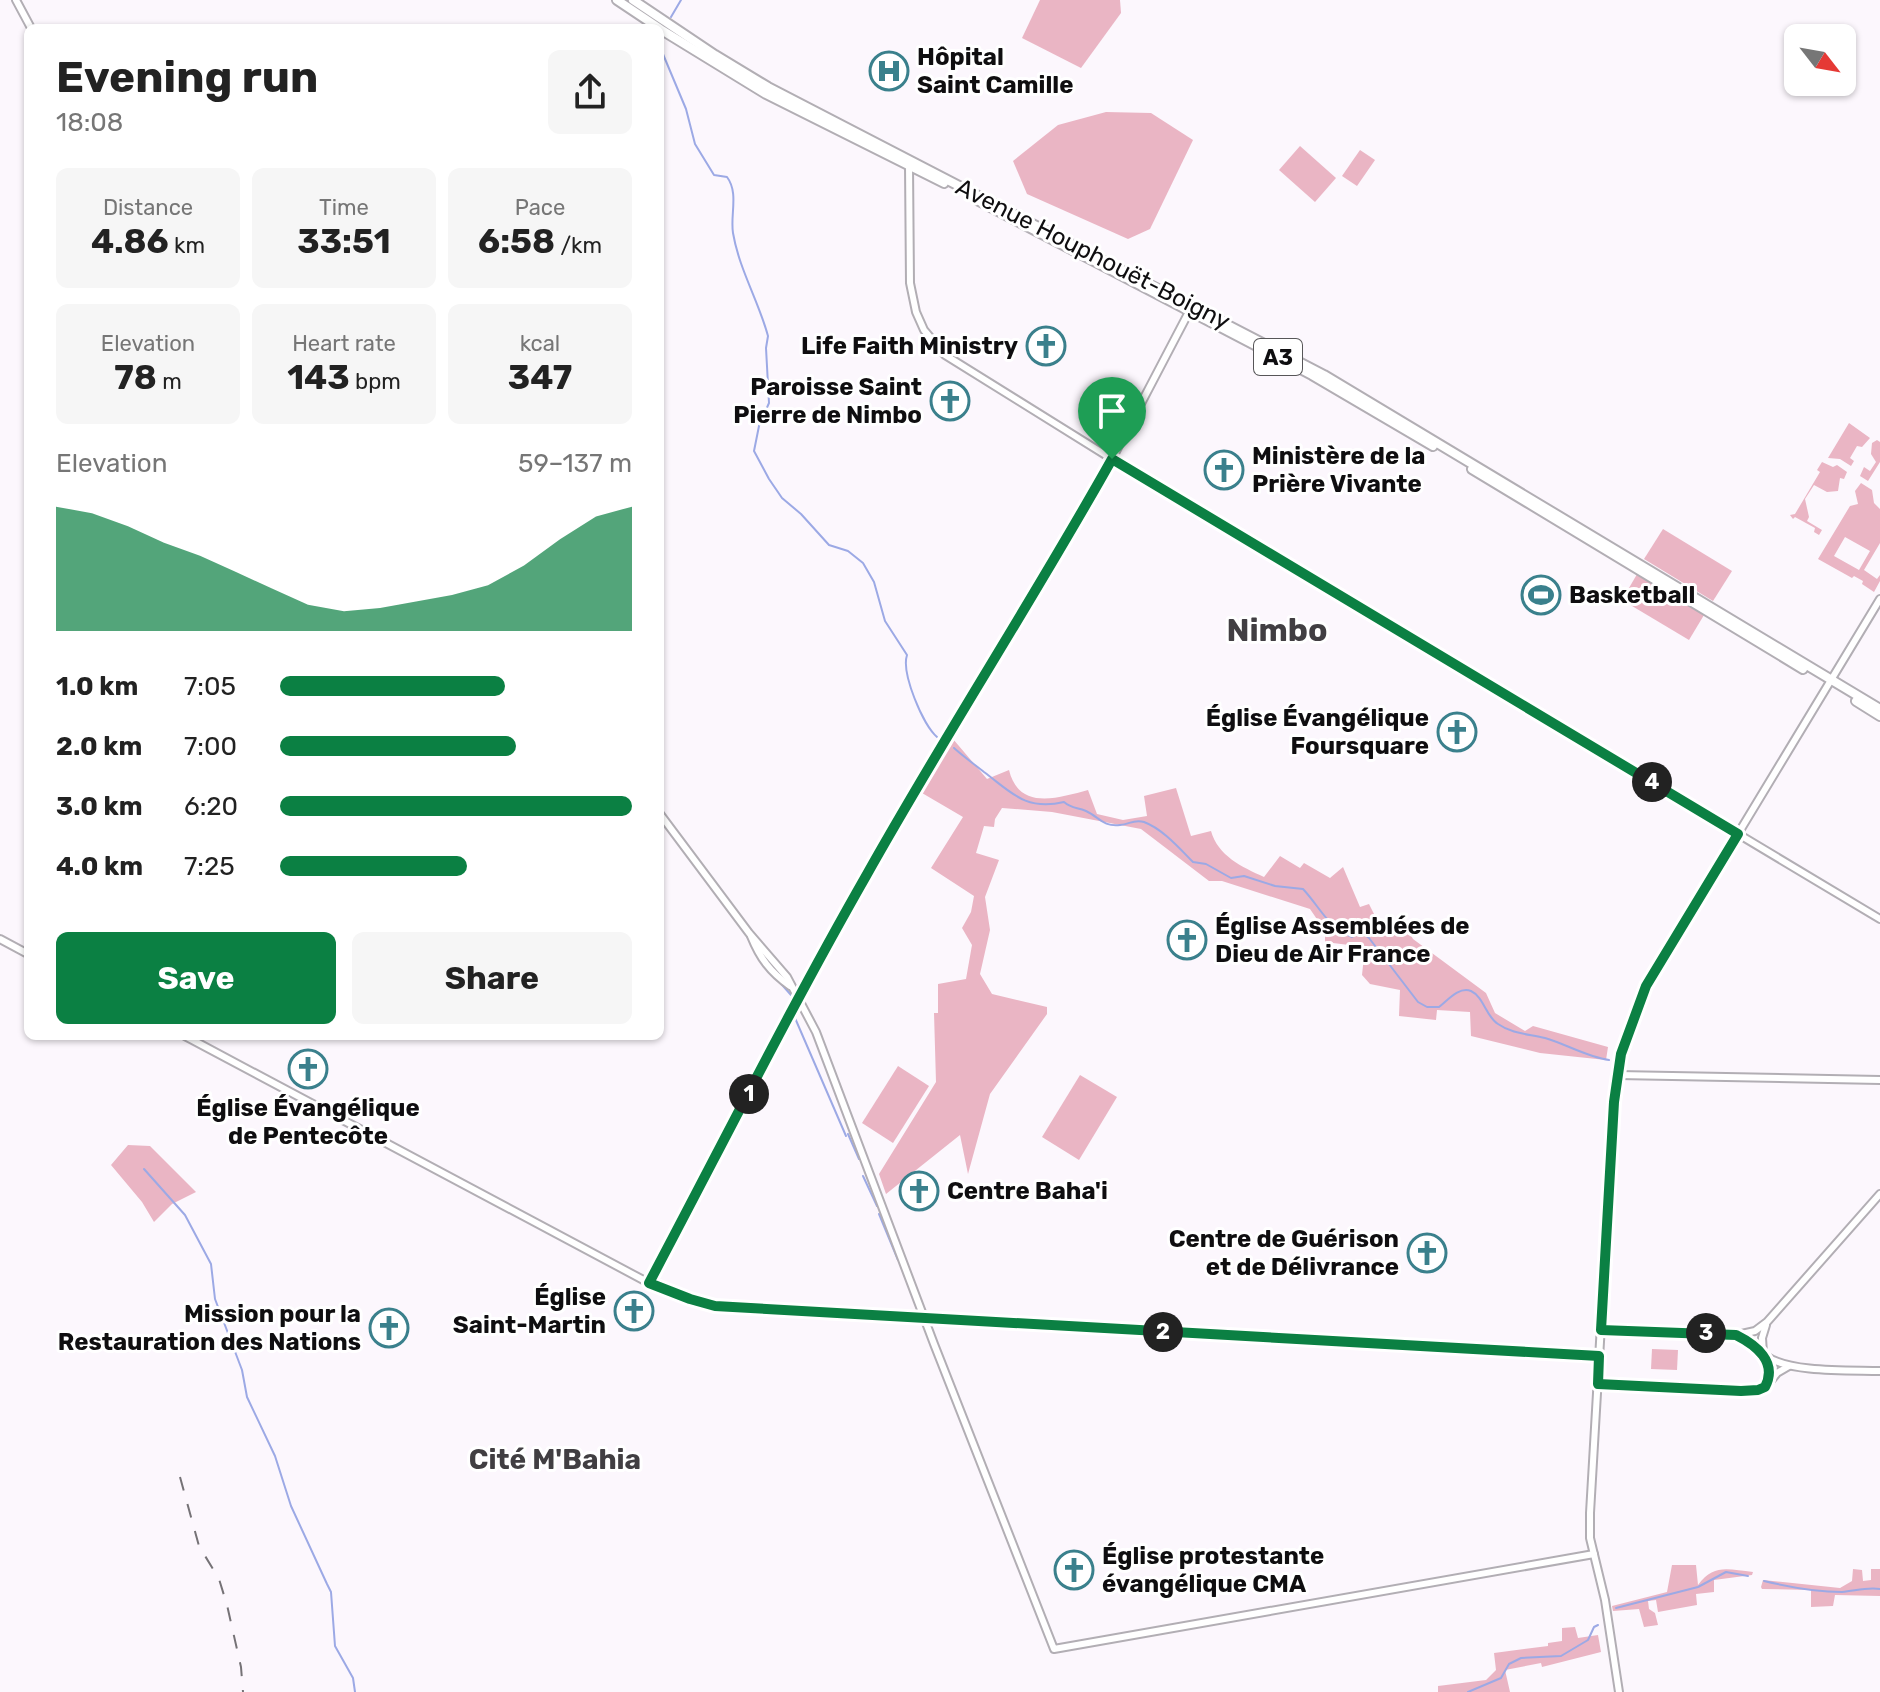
<!DOCTYPE html>
<meta charset="utf-8">
<style>
body{margin:0;font-family:Rubik,sans-serif;background:#f6f6f6;color:#222;height:100vh;display:flex;flex-direction:column;font-size:30px;white-space:nowrap}
*{box-sizing:border-box;margin:0}
p{font-size:26px;color:#767676}
.icon{flex:none;width:44px;height:44px;fill:none;stroke:currentColor;stroke-width:2;stroke-linecap:round;stroke-linejoin:round}
.map{position:relative;flex:1;overflow:hidden}
.panel{position:absolute;left:24px;top:24px;width:640px;height:1016px;display:flex;flex-direction:column;background:#fff;border-radius:12px;box-shadow:0 2px 6px #0004}
.panel>*{flex:none}
.needle{width:52px;rotate:121deg}
.fabs{position:absolute;left:1784px;top:24px;display:grid;gap:16px}
.fabs a{display:grid;place-items:center;width:72px;height:72px;border-radius:12px;background:#fff;box-shadow:0 2px 6px #0004;font-size:40px}
.pin{position:absolute;display:grid;place-items:center;width:68px;height:68px;color:#fff;margin:-82px -34px;border-radius:50% 50% 50% 0;rotate:-45deg;box-shadow:0 0 8px #0007}
.pin .icon{rotate:45deg}
.km{position:absolute;width:40px;height:40px;margin:-20px;border-radius:50%;background:#222;color:#fff;font-size:22px;line-height:40px;text-align:center}
.round{display:grid;place-items:center;flex:none;width:84px;height:84px;border-radius:12px;background:#f6f6f6}
.head{display:flex;align-items:center;justify-content:space-between;height:136px;padding:0 32px}
h1{font-size:44px;font-weight:700;line-height:60px}
.metrics{display:grid;grid-template-columns:repeat(3,1fr);gap:12px;height:136px;padding:8px 32px}
.metrics div{display:grid;align-content:center;border-radius:12px;background:#f6f6f6;text-align:center}
.metrics b{font-size:34px;font-weight:700}
.metrics small{font-size:22px;font-weight:400}
.metrics p{font-size:22px}
.chart{height:224px;padding:16px 32px}
.chart p{display:flex;justify-content:space-between}
.chart svg{width:100%;height:144px;margin-top:8px;fill:#0b8043;opacity:.7}
.button{display:flex;gap:16px;margin-top:auto;padding:16px 32px}
.button a{flex:1;height:92px;border-radius:12px;background:#0b8043;color:#fff;font-size:32px;font-weight:700;line-height:92px;text-align:center}
.button a+a{background:#f6f6f6;color:#222}
ul{padding:0 32px;list-style:none;font-size:26px}
li{display:grid;grid-template-columns:128px 96px 1fr;align-items:center;height:60px}
li i{height:20px;border-radius:10px;background:#0b8043}
.map>svg:first-child{display:block}
.green{fill:#eab5c4;fill-rule:evenodd}
.lines{fill:none;stroke-linecap:round;stroke-linejoin:round}
.stream{stroke:#9ca9e5;stroke-width:2}
.secondary-casing{stroke:#b2aeb4;stroke-width:10}
.highway-casing{stroke:#b2aeb4;stroke-width:12}
.secondary{stroke:#fff;stroke-width:6}
.highway{stroke:#fff;stroke-width:8}
.rail{stroke:#757276;stroke-width:2;stroke-dasharray:14 14;stroke-linecap:butt}
.route-casing{stroke:#fff;stroke-width:16}
.route{stroke:#0b8043;stroke-width:10}
.labels{text-anchor:middle;dominant-baseline:central;stroke-width:6;stroke-linejoin:round;paint-order:stroke}
.shield{fill:#fff;stroke:#575658;stroke-width:2}
.shield-label{font-size:22px;font-weight:bold;fill:#0f0e10}
.poi-label{font-size:24px;font-weight:bold;fill:#0f0e10;stroke:#fff;text-anchor:start}
.street-label{font-size:24px;fill:#0f0e10;stroke:#fff}
.quarter-label{font-size:28px;font-weight:bold;fill:#413e42;stroke:#fff}
.district-label{font-size:32px;font-weight:bold;fill:#413e42;stroke:#fff}
</style>
<div class="map">
<svg width="1880" height="1692" viewBox="0 0 1880 1692">
<rect width="100%" height="100%" fill="#fcf7fd"/>
<g class="green">
<path d="M 1040,0 L 1120,0 L 1121,13 L 1081,68 L 1022,38 Z"/>
<path d="M 1106,112 L 1151,113 L 1193,140 L 1150,229 L 1128,239 L 1027,194 L 1013,161 L 1058,125 Z"/>
<path d="M 1300,146 L 1336,178 L 1315,202 L 1279,170 Z"/>
<path d="M 1360,150 L 1375,160 L 1357,186 L 1342,176 Z"/>
<path d="M 1849,423 L 1870,438 L 1862,447 L 1857,446 L 1850,458 L 1854,461 L 1851,466 L 1840,459 L 1828,458 Z"/>
<path d="M 1877,440 L 1880,442 L 1880,462 L 1868,481 L 1860,476 L 1864,467 L 1870,471 L 1876,462 L 1871,454 L 1872,443 Z"/>
<path d="M 1822,462 L 1833,467 L 1837,465 L 1847,472 L 1844,479 L 1840,478 L 1838,491 L 1827,492 L 1814,485 L 1805,499 L 1809,517 L 1807,521 L 1822,530 L 1819,535 L 1814,532 L 1815,528 L 1795,517 L 1793,519 L 1790,515 L 1795,514 L 1820,472 L 1817,470 Z"/>
<path d="M 1861,483 L 1872,490 L 1874,503 L 1880,509 L 1880,543 L 1864,570 L 1877,579 L 1880,575 L 1880,581 L 1874,592 L 1862,584 L 1863,581 L 1854,576 L 1852,578 L 1818,559 L 1850,506 L 1858,504 L 1855,491 ZM 1845,537 L 1870,551 L 1859,570 L 1834,556 Z"/>
<path d="M 1663,529 L 1732,571 L 1713,601 L 1644,559 Z"/>
<path d="M 1640,569 L 1707,610 L 1689,640 L 1622,600 Z"/>
<path d="M 1534,585 L 1554,597 L 1548,606 L 1528,594 Z"/>
<path d="M 953,739 L 987,779 L 1009,770 C 1019,811 1058,798 1088,790 L 1097,814 L 1123,820 L 1147,816 L 1144,796 L 1176,788 L 1191,836 L 1211,831 C 1218,856 1242,867 1264,877 L 1280,856 L 1300,868 L 1304,863 L 1330,878 L 1343,867 L 1360,907 L 1369,904 L 1382,930 L 1403,921 L 1413,939 L 1486,993 L 1495,1013 L 1525,1031 L 1533,1026 L 1608,1047 L 1606,1060 L 1540,1053 L 1471,1036 L 1470,1012 L 1437,1010 L 1436,1020 L 1399,1016 L 1400,990 L 1370,984 L 1362,975 L 1365,947 L 1325,942 L 1325,931 L 1310,909 L 1222,881 L 1209,881 L 1141,829 L 1052,812 L 1002,808 L 995,819 L 994,827 L 984,826 L 976,853 L 999,860 L 985,897 L 990,930 L 980,974 L 992,994 L 1047,1007 L 1047,1014 L 990,1094 L 968,1174 L 960,1135 L 886,1194 L 879,1174 L 936,1082 L 934,1013 L 938,1013 L 938,984 L 966,979 L 972,945 L 962,928 L 971,912 L 974,896 L 931,868 L 963,817 L 922,793 Z"/>
<path d="M 898,1066 L 929,1086 L 893,1143 L 862,1123 Z"/>
<path d="M 1080,1075 L 1117,1097 L 1079,1160 L 1042,1137 Z"/>
<path d="M 128,1145 L 150,1146 L 196,1192 L 172,1204 L 154,1222 L 142,1202 L 111,1165 Z"/>
<path d="M 1652,1349 L 1678,1350 L 1677,1370 L 1651,1369 Z"/>
<path d="M 1672,1565 L 1696,1565 L 1698,1585 C 1714,1563 1729,1570 1753,1572 L 1752,1575 L 1714,1580 L 1714,1592 L 1696,1594 L 1697,1605 L 1658,1612 L 1656,1600 L 1648,1601 L 1649,1609 L 1655,1613 L 1658,1625 L 1644,1627 L 1639,1609 L 1613,1611 L 1612,1606 L 1667,1592 Z"/>
<path d="M 1853,1569 L 1862,1570 L 1863,1581 L 1871,1580 L 1871,1569 L 1880,1569 L 1880,1596 L 1835,1595 L 1833,1606 L 1811,1607 L 1811,1590 L 1762,1589 L 1761,1587 L 1763,1580 L 1840,1588 L 1852,1581 Z"/>
<path d="M 1575,1627 L 1578,1638 L 1598,1635 L 1601,1652 L 1542,1667 L 1541,1663 L 1505,1670 L 1510,1692 L 1438,1692 L 1438,1686 L 1486,1680 L 1496,1670 L 1494,1653 L 1548,1646 L 1548,1643 L 1562,1641 L 1562,1628 Z"/>
</g>
<g class="lines">
<g class="stream">
<path d="M 671,17 L 681,0"/>
<path d="M 660,47 L 686,109 L 695,144 L 714,175 L 727,177 C 739,193 730,215 733,233 C 739,269 759,302 768,336 L 766,348 L 769,403 L 759,426 L 754,451 L 769,479 L 782,498 L 801,514 L 829,545 L 848,551 L 863,563 L 874,582 L 885,621 L 907,655 C 901,673 923,725 937,737"/>
<path d="M 954,748 C 964,757 974,764 984,772 C 1011,792 1025,811 1064,802 C 1072,809 1077,807 1086,811 C 1099,817 1103,827 1120,825 C 1130,824 1134,819 1144,822 C 1163,829 1180,849 1193,862 L 1206,864 L 1231,878 L 1244,876 L 1275,886 L 1303,889 C 1320,907 1327,927 1352,937 L 1361,932 L 1369,938 L 1418,1002 L 1427,1007 L 1439,1007 C 1447,1001 1459,986 1471,991 C 1484,997 1486,1017 1498,1024 C 1512,1034 1529,1034 1545,1038 C 1566,1044 1587,1057 1609,1060"/>
<path d="M 834,920 L 842,909"/>
<path d="M 776,978 L 791,995"/>
<path d="M 795,1018 L 846,1136"/>
<path d="M 746,1088 L 766,1049"/>
<path d="M 848,1134 L 859,1159"/>
<path d="M 144,1169 L 185,1215 L 211,1264 L 215,1299 L 242,1370 L 247,1397 L 275,1456 L 291,1506 L 327,1584 L 331,1592 L 335,1646 L 353,1678 L 355,1692"/>
<path d="M 863,1176 L 877,1206"/>
<path d="M 879,1214 L 898,1260"/>
<path d="M 1764,1581 C 1789,1587 1816,1592 1842,1592 C 1855,1591 1866,1587 1880,1589"/>
<path d="M 1616,1608 L 1698,1587 L 1726,1572 L 1748,1576"/>
<path d="M 1468,1692 L 1501,1678 L 1509,1664 L 1521,1658 L 1561,1656 L 1588,1640 L 1594,1627 L 1598,1625"/>
</g>
<g class="secondary-casing">
<g id="secondary">
<path d="M 16,0 L 31,28"/>
<path d="M 909,165 L 910,283 L 916,312 L 924,330 L 945,355 L 1112,459 L 1880,919"/>
<path d="M 660,814 L 749,933 L 787,977 L 816,1032 L 934,1344 L 1054,1649 L 1594,1554"/>
<path d="M 751,936 C 760,958 770,972 790,986"/>
<path d="M 0,939 L 28,954"/>
<path d="M 185,1036 L 649,1283 L 690,1299 L 715,1306 L 1599,1356"/>
<path d="M 1618,1075 L 1880,1080"/>
<path d="M 649,1283 L 863,880 L 947,736 L 1059,554 L 1112,459 L 1191,308"/>
<path d="M 1737,1335 L 1755,1331 L 1767,1322 L 1880,1194"/>
<path d="M 1763,1353 L 1762,1338 L 1766,1325"/>
<path d="M 1766,1356 C 1790,1373 1850,1370 1880,1371"/>
<path d="M 1598,1384 L 1741,1391 L 1758,1390 L 1768,1384 C 1768,1355 1762,1347 1736,1335 L 1601,1330"/>
<path d="M 1768,1384 L 1777,1373 L 1789,1366"/>
<path d="M 1619,1692 L 1605,1600 L 1590,1538 L 1590,1513 L 1614,1102 L 1621,1054 L 1646,986 L 1880,599"/>
</g>
</g>
<g class="highway-casing">
<g id="highway">
<path d="M 617,0 L 659,28"/>
<path d="M 633,0 L 715,55 L 768,87 L 1324,375 L 1880,709"/>
<path d="M 660,29 L 766,94 L 944,183"/>
<path d="M 977,200 L 1312,375 L 1433,446"/>
<path d="M 1472,469 L 1803,669"/>
<path d="M 1856,701 L 1880,716"/>
</g>
</g>
<use href="#secondary" class="secondary"/>
<use href="#highway" class="highway"/>
<path class="rail" d="M 180,1477 L 199,1546 L 219,1579 L 227,1605 L 241,1667 L 243,1692"/>
</g>
<g class="lines">
<g class="route-casing">
<path id="route" d="M 1112,459 L 1738,834 L 1646,986 L 1621,1054 L 1614,1102 L 1601,1330 L 1736,1335 C 1756,1345 1778,1362 1765,1387 L 1758,1390 L 1741,1391 L 1598,1384 L 1599,1356 L 715,1306 L 690,1299 L 649,1283 C 721,1147 790,1009 866,876 C 945,735 1033,600 1112,459 Z"/>
</g>
<use href="#route" class="route"/>
</g>
<defs>
<g id="hospital-ring" transform="scale(2)"><circle r="9.5" fill="#fff" stroke="#3a808c" stroke-width="1.5"/><path d="M-5-5h3v3.5h4V-5h3V5h-3V1.5h-4V5h-3Z" fill="#3a808c"/></g>
<g id="church-ring" transform="scale(2)"><circle r="9.5" fill="#fff" stroke="#3a808c" stroke-width="1.5"/><path d="M-1.2-6h2.4v3.5h3.3v2.4h-3.3V6h-2.4V-.1h-3.3v-2.4h3.3Z" fill="#3a808c"/></g>
<g id="stadium-ring" transform="scale(2)"><circle r="9.5" fill="#fff" stroke="#3a808c" stroke-width="1.5"/><path d="M0-5a6.5 5 0 1 0 0 10a6.5 5 0 1 0 0-10ZM-3.5-1.8h7v3.6h-7Z" fill="#3a808c"/></g>
</defs>
<g fill-rule="evenodd">
<use href="#hospital-ring" x="889" y="71"/>
<use href="#church-ring" x="1046" y="346"/>
<use href="#church-ring" x="950" y="401"/>
<use href="#church-ring" x="1224" y="470"/>
<use href="#stadium-ring" x="1541" y="595"/>
<use href="#church-ring" x="1457" y="732"/>
<use href="#church-ring" x="1187" y="940"/>
<use href="#church-ring" x="308" y="1069"/>
<use href="#church-ring" x="919" y="1191"/>
<use href="#church-ring" x="1427" y="1253"/>
<use href="#church-ring" x="634" y="1311"/>
<use href="#church-ring" x="389" y="1328"/>
<use href="#church-ring" x="1074" y="1570"/>
</g>
<g class="labels">
<rect class="shield" x="1254" y="339" width="48" height="36" rx="6"/>
<g class="shield-label">
<text x="1278" y="357">A3</text>
</g>
<g class="poi-label">
<text x="917" y="57">Hôpital<tspan x="917" dy="28">Saint Camille</tspan></text>
<text x="1018" y="346" text-anchor="end">Life Faith Ministry</text>
<text x="922" y="387" text-anchor="end">Paroisse Saint<tspan x="922" dy="28">Pierre de Nimbo</tspan></text>
<text x="1252" y="456">Ministère de la<tspan x="1252" dy="28">Prière Vivante</tspan></text>
<text x="1569" y="595">Basketball</text>
<text x="1429" y="718" text-anchor="end">Église Évangélique<tspan x="1429" dy="28">Foursquare</tspan></text>
<text x="1215" y="926">Église Assemblées de<tspan x="1215" dy="28">Dieu de Air France</tspan></text>
<text x="308" y="1108" text-anchor="middle">Église Évangélique<tspan x="308" dy="28">de Pentecôte</tspan></text>
<text x="947" y="1191">Centre Baha'i</text>
<text x="1399" y="1239" text-anchor="end">Centre de Guérison<tspan x="1399" dy="28">et de Délivrance</tspan></text>
<text x="606" y="1297" text-anchor="end">Église<tspan x="606" dy="28">Saint-Martin</tspan></text>
<text x="361" y="1314" text-anchor="end">Mission pour la<tspan x="361" dy="28">Restauration des Nations</tspan></text>
<text x="1102" y="1556">Église protestante<tspan x="1102" dy="28">évangélique CMA</tspan></text>
</g>
<g class="street-label">
<text transform="translate(1093 254) rotate(27)">Avenue Houphouët-Boigny</text>
</g>
<g class="quarter-label">
<text x="555" y="1459">Cité M'Bahia</text>
</g>
<g class="district-label">
<text x="1277" y="630">Nimbo</text>
</g>
</g>
</svg>
<div class="fabs">
<a><svg class="needle" viewBox="-14 -14 28 28"><path d="M0-13l5 13h-10z" fill="#e53935"/><path d="M0 13l5-13h-10z" fill="#767676"/></svg></a>
</div>
<div class="pin" style="left:1112px;top:459px;background:#1e9e55"><svg class="icon" aria-label="arrive" viewBox="0 0 24 24"><path d="M6 21V4h12l-3 4 3 4H6"/></svg></div>
<b class="km" style="left:749px;top:1094px">1</b>
<b class="km" style="left:1163px;top:1332px">2</b>
<b class="km" style="left:1706px;top:1333px">3</b>
<b class="km" style="left:1652px;top:782px">4</b>
<section class="panel">
<div class="head"><div><h1>Evening run</h1><p>18:08</p></div><a class="round"><svg class="icon" aria-label="share" viewBox="0 0 24 24"><path d="M12 15V3M7 8l5-5 5 5M5 13v7h14v-7"/></svg></a></div>
<div class="metrics">
<div><p>Distance</p><b>4.86<small> km</small></b></div>
<div><p>Time</p><b>33:51</b></div>
<div><p>Pace</p><b>6:58<small> /km</small></b></div>
</div>
<div class="metrics">
<div><p>Elevation</p><b>78<small> m</small></b></div>
<div><p>Heart rate</p><b>143<small> bpm</small></b></div>
<div><p>kcal</p><b>347</b></div>
</div>
<div class="chart"><p><span>Elevation</span>59–137 m</p>
<svg viewBox="0 0 160 44" preserveAspectRatio="none"><path d="M0 44V6L10 8L20 12L30 17L40 21L50 26L60 31L70 36L80 38L90 37L100 35L110 33L120 30L130 24L140 16L150 9L160 6V44z"/></svg>
</div>
<ul>
<li><b>1.0 km</b>7:05<i style="width:64%"></i></li>
<li><b>2.0 km</b>7:00<i style="width:67%"></i></li>
<li><b>3.0 km</b>6:20<i style="width:100%"></i></li>
<li><b>4.0 km</b>7:25<i style="width:53%"></i></li>
</ul>
<div class="button"><a>Save</a><a>Share</a></div>
</section>
</div>
